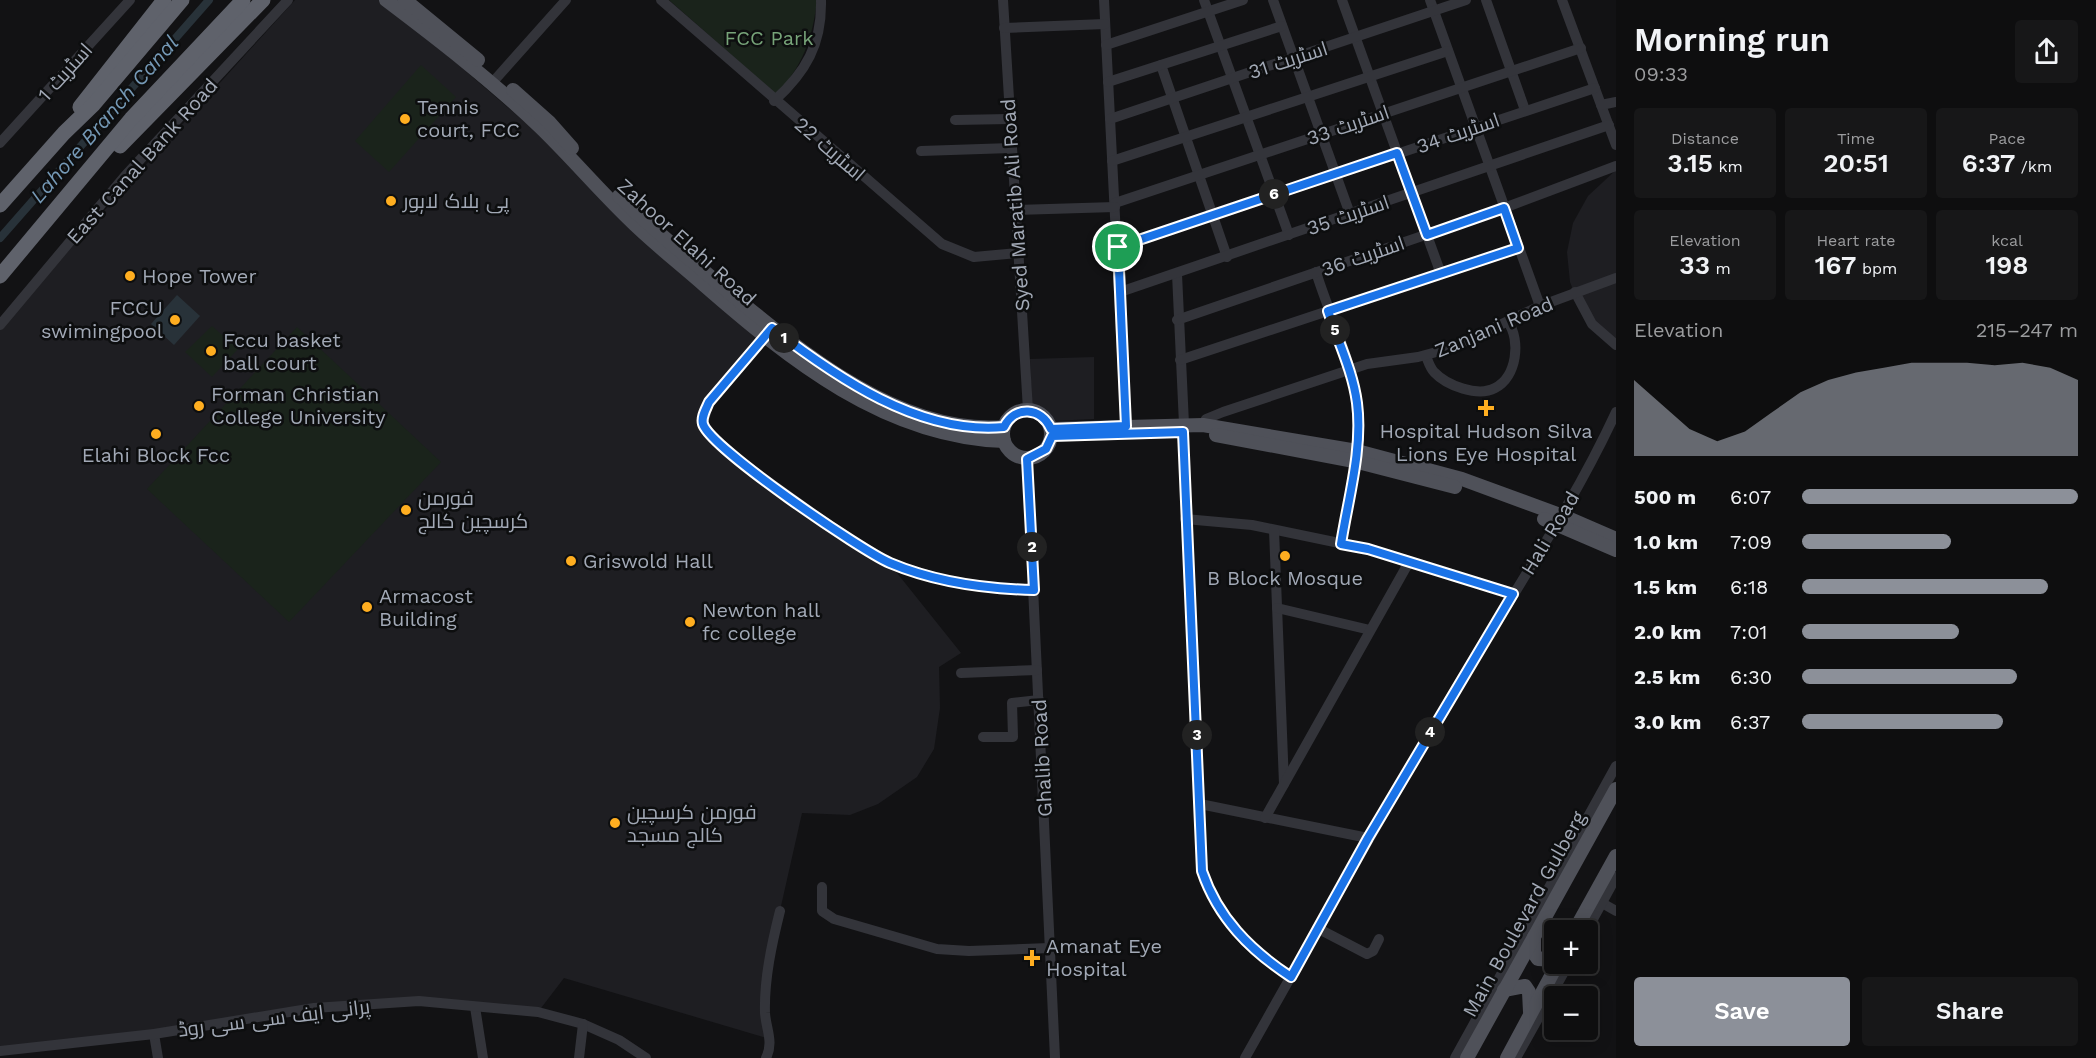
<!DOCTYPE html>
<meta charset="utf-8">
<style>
body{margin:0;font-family:"Work Sans",Cairo,sans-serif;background:#171718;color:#f1f3f6;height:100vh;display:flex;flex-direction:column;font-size:22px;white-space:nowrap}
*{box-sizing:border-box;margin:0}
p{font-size:20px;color:#9b9c9e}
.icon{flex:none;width:33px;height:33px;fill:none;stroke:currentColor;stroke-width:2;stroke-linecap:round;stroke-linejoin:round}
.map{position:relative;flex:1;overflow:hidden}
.drawer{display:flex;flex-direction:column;background:#0e0e0f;width:480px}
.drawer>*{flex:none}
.tools{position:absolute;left:1544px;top:920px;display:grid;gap:12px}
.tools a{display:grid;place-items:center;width:54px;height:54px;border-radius:6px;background:#0e0e0f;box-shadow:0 3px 15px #0003,0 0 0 2px #2e2e2f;font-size:30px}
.pin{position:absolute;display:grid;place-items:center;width:51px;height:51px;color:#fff;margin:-26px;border:3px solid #fff;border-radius:50%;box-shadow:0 2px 6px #0007}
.km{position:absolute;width:30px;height:30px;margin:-15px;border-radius:50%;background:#222;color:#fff;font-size:16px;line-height:30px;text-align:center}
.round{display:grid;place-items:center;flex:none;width:63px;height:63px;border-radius:6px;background:#171718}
.overview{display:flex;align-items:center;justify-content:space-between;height:102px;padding:0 18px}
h1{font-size:33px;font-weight:600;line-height:45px}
.stats{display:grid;grid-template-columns:repeat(3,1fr);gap:9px;height:102px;padding:6px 18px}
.stats div{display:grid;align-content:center;border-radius:6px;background:#171718;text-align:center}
.stats b{font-size:26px;font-weight:600}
.stats small{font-size:16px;font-weight:400}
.stats p{font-size:16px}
.chart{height:168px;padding:12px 18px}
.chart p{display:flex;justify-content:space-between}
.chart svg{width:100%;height:108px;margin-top:6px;fill:#8c9099;opacity:.7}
.button{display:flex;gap:12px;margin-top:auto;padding:12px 18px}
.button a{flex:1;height:69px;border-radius:6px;background:#8c9099;color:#fff;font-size:24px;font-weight:600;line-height:69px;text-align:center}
.button a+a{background:#171718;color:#f1f3f6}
ul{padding:0 18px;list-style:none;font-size:20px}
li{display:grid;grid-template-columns:96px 72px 1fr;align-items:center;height:45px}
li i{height:15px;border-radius:8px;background:#8c9099}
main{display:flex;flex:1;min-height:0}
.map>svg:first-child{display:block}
.built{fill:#1e1e22}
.green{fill:#1a231b}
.water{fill:#283239}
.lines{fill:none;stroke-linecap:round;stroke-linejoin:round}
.canal{stroke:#283239;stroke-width:8}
.minor{stroke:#33343a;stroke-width:10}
.major{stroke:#4f5159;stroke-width:14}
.highway{stroke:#5f626b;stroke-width:15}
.route-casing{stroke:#fff;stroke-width:12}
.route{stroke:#1a73e8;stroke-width:8}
.poi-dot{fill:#ffae20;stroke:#0d0e0f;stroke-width:2}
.labels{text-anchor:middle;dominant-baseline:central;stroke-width:5;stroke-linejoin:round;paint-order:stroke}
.park-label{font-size:20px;fill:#77a479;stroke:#0d0e0f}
.street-label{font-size:20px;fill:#a2a9b6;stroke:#0d0e0f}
.poi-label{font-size:20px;fill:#a2a9b6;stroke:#0d0e0f;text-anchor:start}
.water-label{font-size:21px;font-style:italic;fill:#7599b6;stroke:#0d0e0f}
</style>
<main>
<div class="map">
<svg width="1616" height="1058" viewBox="0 0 1616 1058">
<rect width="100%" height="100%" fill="#121214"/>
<g class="built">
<path d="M 295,0 L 383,0 L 770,333 L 703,414 L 708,433 L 889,563 L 961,653 L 939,667 L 940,708 L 934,749 L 917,777 L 878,804 L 850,815 L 802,813 L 772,946 L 765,1014 L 770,1039 L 564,978 L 538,1012 L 419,1001 L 314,1008 L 0,1052 L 0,326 Z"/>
<path d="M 1616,170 L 1616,347 L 1581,310 L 1570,282 L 1567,252 L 1573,223 L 1588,196 Z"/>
<path d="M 1094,357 L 1094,419 L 1052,421 L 1032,405 L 1030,359 Z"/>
</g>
<g class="green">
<path d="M 669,0 L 817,0 C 813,37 802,68 776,94 Z"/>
<path d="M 421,65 L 456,97 L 389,172 L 355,141 Z"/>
<path d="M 212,326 L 238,349 L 212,377 L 185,352 Z"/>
<path d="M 297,327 L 441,462 L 289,622 L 147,489 Z"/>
</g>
<path class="water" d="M 177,295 L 200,316 L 174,345 L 151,324 Z"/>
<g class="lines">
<path class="canal" d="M 0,238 L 209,0"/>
<g class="minor">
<path d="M 661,0 L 942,244 L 974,257 L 1018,253"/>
<path d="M 1003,0 L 1028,410"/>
<path d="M 1104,0 L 1126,433"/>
<path d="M 1204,0 L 1289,235"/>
<path d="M 1273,0 L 1350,214"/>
<path d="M 1342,0 L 1441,274"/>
<path d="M 1430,0 L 1540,306"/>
<path d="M 1486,0 L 1525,110"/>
<path d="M 1562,0 L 1616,145"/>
<path d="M 1004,28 L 1105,24"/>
<path d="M 1106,45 L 1243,0"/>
<path d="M 1161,65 L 1227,257"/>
<path d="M 1108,82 L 1282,26"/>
<path d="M 492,83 L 566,0"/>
<path d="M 774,101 C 806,72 822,44 821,0"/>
<path d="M 1601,105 L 1616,102"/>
<path d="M 1110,119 L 1466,0"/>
<path d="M 955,120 L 1009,119"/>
<path d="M 0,143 L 130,0"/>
<path d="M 921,151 L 1011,148"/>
<path d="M 1112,161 L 1448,51"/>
<path d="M 1115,203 L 1581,48"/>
<path d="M 1015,210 L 1115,207"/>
<path d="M 1118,247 L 1595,88"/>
<path d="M 1316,272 C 1329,314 1352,361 1357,403 C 1363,449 1348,499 1341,544"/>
<path d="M 1177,274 L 1184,424"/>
<path d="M 1120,292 L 1609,125"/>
<path d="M 1575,292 L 1592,324 L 1616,345"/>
<path d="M 1177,320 L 1504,208 L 1616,166"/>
<path d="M 0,325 L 125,176 L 288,0"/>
<path d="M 769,331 L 709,402 L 703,423 L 708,433 L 734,457 L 829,525 L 889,563 L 943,580 L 1000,589 L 1034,590"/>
<path d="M 1426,356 C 1428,361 1430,368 1434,372 C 1447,386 1478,397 1495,388 C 1517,377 1521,340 1508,322"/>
<path d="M 1180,360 L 1518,248"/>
<path d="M 1203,425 L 1206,419 L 1223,412 L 1367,364 L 1418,357 L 1451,348 L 1540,306 L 1616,278"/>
<path d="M 1183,432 L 1202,871 C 1218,918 1249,950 1291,977"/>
<path d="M 1027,459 L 1055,1058"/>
<path d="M 1185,519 L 1252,525 L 1368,549 L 1513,594"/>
<path d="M 1274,530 L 1284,784"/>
<path d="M 1277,608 L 1370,630"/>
<path d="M 961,673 L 1037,670"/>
<path d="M 983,737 L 1013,737 L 1012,703 L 1039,700"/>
<path d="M 1200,804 L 1368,838"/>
<path d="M 1265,818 L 1409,562"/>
<path d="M 822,887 L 822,911 L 834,919 L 937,949 L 969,951 L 1049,948"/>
<path d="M 1602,903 L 1616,911"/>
<path d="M 1317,928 L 1367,954 L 1373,951 L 1379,939"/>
<path d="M 1587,930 L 1616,877"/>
<path d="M 475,1007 L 483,1058"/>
<path d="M 154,1034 L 158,1058"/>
<path d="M 0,1051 L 154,1034 L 314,1008 L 419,1001 L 538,1012 L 583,1024 L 619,1040 L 646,1058"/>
<path d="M 579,1058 L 583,1024"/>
<path d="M 766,1058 C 774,1042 766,1029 765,1013 C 764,979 772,943 780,911"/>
<path d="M 1245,1058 C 1318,928 1391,799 1467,671 C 1518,585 1574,503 1616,412"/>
<path d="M 1455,1058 L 1616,766"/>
<path d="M 1516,1058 L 1569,963"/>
</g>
<g class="major">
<path d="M 386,0 C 439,40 492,81 540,127 C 571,157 598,189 629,219 C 652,242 679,263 704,285 C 790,360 885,437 1004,441"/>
<path d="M 405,0 L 478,60"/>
<path d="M 513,90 L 549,122 L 572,148"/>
<path d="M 619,196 C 650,227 685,255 718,283 C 795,347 898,436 1004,427"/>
<circle cx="1027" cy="434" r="24"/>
<path d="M 1051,429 L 1203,425 L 1357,451 L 1462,479 L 1563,516 L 1616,539"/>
<path d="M 1216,435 L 1354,461 L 1455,487"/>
<path d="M 1544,519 L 1616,550"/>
<path d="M 1575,930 L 1616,856"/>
<path d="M 1534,937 L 1534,953 L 1538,959 L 1554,960"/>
<path d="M 1504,990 L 1525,986 L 1529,992 L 1530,1012"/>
<path d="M 1467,1058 L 1616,789"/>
<path d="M 1507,1058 L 1558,963"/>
</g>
<g class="highway">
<path d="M 80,107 L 164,0"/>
<path d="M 120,146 L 263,0"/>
<path d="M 0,205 L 64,133 L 94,104 L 182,0"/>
<path d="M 0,276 L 131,119 L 243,0"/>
</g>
</g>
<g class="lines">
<g class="route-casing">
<path id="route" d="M 1397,153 L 1427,235 L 1504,208 L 1518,248 L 1328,311 C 1338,341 1353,372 1357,403 C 1363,449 1348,499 1341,544 L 1368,549 L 1513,594 L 1368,838 L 1291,977 C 1250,950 1218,918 1202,871 L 1183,432 L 1052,436 L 1046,449 L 1027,459 L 1034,590 C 986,589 935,582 890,563 C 862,551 710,448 703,424 C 701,417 706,409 709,402 L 772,328 C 836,377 919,435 1004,427 C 1015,405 1041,407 1051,429 L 1126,426 L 1118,247 Z"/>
</g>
<use href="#route" class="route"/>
</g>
<g class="poi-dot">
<circle cx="405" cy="119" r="6"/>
<circle cx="391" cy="201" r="6"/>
<circle cx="130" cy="276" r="6"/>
<circle cx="175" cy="320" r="6"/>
<circle cx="211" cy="351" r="6"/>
<circle cx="199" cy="406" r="6"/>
<path d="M1483 399h6v6h6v6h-6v6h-6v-6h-6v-6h6z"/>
<circle cx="156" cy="434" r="6"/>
<circle cx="406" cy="510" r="6"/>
<circle cx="1285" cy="556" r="6"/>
<circle cx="571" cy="561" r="6"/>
<circle cx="367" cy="607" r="6"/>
<circle cx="690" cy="622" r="6"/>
<circle cx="615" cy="823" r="6"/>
<path d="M1029 949h6v6h6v6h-6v6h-6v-6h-6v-6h6z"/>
</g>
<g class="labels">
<g class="park-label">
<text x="769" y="38">FCC Park</text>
</g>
<g class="street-label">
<text transform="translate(1288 60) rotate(-18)">اسٹریٹ 31</text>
<text transform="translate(65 72) rotate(-48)">اسٹریٹ 1</text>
<text transform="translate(1348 125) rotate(-19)">اسٹریٹ 33</text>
<text transform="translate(1458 133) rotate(-19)">اسٹریٹ 34</text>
<text transform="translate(830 149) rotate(41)">اسٹریٹ 22</text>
<text transform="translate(142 161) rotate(-48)">East Canal Bank Road</text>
<text transform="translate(1015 205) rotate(-94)">Syed Maratib Ali Road</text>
<text transform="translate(1348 215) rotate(-19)">اسٹریٹ 35</text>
<text transform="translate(687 242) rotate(42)">Zahoor Elahi Road</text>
<text transform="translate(1363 256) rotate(-19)">اسٹریٹ 36</text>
<text transform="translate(1494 327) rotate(-23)">Zanjani Road</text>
<text transform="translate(1550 533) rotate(-59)">Hali Road</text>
<text transform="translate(1042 758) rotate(-93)">Ghalib Road</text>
<text transform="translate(1524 914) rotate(-61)">Main Boulevard Gulberg</text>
<text transform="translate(274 1018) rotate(-7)">پرانی ایف سی سی روڈ</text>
</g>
<g class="poi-label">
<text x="417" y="107">Tennis<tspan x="417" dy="23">court, FCC</tspan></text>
<text x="403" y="201">پی بلاک لاہور</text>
<text x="142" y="276">Hope Tower</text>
<text x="163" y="308" text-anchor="end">FCCU<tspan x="163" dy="23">swimingpool</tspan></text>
<text x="223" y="340">Fccu basket<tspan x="223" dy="23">ball court</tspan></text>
<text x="211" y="394">Forman Christian<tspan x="211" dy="23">College University</tspan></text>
<text x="1486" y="431" text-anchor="middle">Hospital Hudson Silva<tspan x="1486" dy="23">Lions Eye Hospital</tspan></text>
<text x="156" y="455" text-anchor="middle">Elahi Block Fcc</text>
<text x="418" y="498">فورمن<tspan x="418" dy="23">کرسچین کالج</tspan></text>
<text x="583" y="561">Griswold Hall</text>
<text x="1285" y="578" text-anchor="middle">B Block Mosque</text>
<text x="379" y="596">Armacost<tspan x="379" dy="23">Building</tspan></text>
<text x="702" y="610">Newton hall<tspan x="702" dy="23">fc college</tspan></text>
<text x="627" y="812">فورمن کرسچین<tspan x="627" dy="23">کالج مسجد</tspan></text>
<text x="1046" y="946">Amanat Eye<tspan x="1046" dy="23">Hospital</tspan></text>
</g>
<g class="water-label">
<text transform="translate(104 119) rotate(-49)">Lahore Branch Canal</text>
</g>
</g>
</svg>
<div class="tools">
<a>+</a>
<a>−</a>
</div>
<div class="pin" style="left:1118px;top:247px;background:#1e9e55"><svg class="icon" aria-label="arrive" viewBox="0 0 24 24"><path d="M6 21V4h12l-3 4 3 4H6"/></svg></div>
<b class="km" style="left:784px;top:338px">1</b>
<b class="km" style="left:1032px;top:547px">2</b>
<b class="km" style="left:1197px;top:735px">3</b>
<b class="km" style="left:1430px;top:732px">4</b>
<b class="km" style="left:1335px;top:330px">5</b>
<b class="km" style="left:1274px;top:194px">6</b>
</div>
<section class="drawer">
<div class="overview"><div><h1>Morning run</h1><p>09:33</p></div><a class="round"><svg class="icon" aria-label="share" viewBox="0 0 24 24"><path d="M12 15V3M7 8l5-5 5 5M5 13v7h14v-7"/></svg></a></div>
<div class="stats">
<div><p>Distance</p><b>3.15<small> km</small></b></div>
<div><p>Time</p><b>20:51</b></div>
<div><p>Pace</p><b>6:37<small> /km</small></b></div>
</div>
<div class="stats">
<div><p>Elevation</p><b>33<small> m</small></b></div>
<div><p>Heart rate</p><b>167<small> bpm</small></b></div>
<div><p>kcal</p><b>198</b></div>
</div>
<div class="chart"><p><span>Elevation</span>215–247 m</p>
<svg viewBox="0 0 160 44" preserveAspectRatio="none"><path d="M0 44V13L10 23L20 33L30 38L40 34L50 26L60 18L70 13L80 10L90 8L100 6L110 6L120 6L130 7L140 6L150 8L160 13V44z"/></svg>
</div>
<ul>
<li><b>500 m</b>6:07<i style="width:100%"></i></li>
<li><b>1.0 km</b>7:09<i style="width:54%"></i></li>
<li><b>1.5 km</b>6:18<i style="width:89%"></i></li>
<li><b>2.0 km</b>7:01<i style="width:57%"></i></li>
<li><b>2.5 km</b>6:30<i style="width:78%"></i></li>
<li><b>3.0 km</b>6:37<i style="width:73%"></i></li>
</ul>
<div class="button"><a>Save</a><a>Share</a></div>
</section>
</main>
